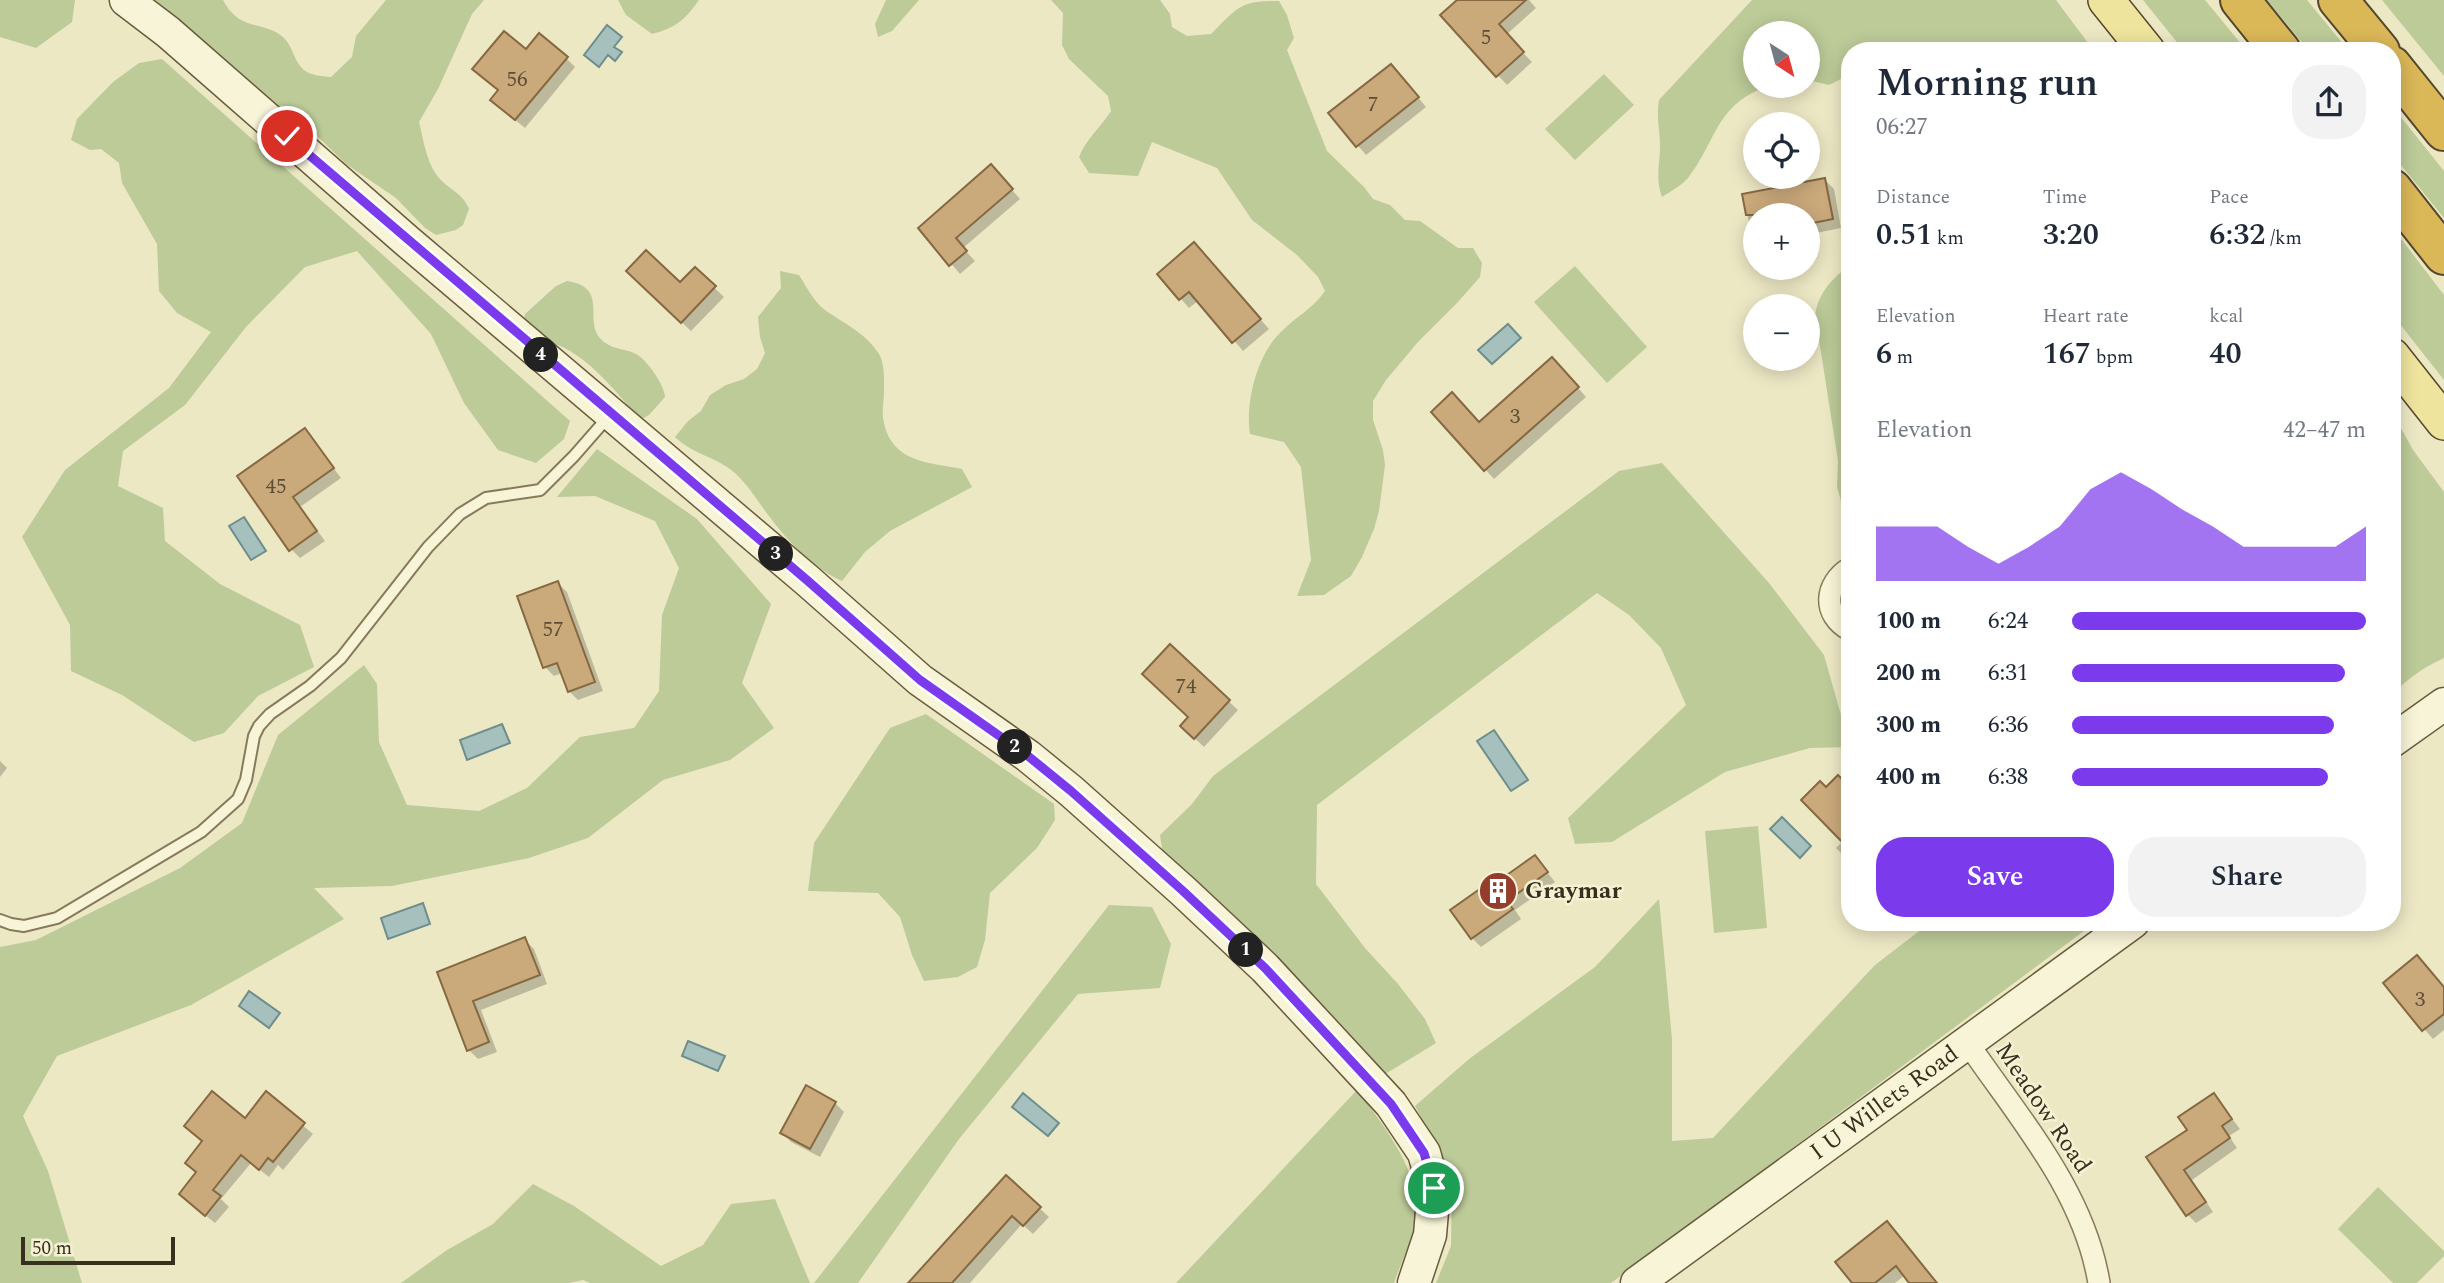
<!DOCTYPE html>
<meta charset="utf-8">
<style>
body{margin:0;font-family:Spectral,serif;background:#f2f2f3;color:#1f2937;height:100vh;display:flex;flex-direction:column;font-size:26px;white-space:nowrap}
*{box-sizing:border-box;margin:0}
p{font-size:23px;color:#747a83}
.icon{flex:none;width:38px;height:38px;fill:none;stroke:currentColor;stroke-width:2;stroke-linecap:round;stroke-linejoin:round}
.map{position:relative;flex:1;overflow:hidden}
.sheet{position:absolute;left:1841px;top:42px;width:560px;height:889px;display:flex;flex-direction:column;background:#fff;border-radius:28px;box-shadow:0 4px 18px #0003}
.sheet>*{flex:none}
.needle{width:46px;rotate:144deg}
.tools{position:absolute;left:1743px;top:21px;display:grid;gap:14px}
.tools a{display:grid;place-items:center;width:77px;height:77px;border-radius:50%;background:#fff;box-shadow:0 4px 18px #0003;font-size:35px}
.scale{position:absolute;left:21px;bottom:18px;width:154px;box-sizing:border-box;padding-left:7px;border:4px solid #382f1e;border-top:0;font-size:19px;line-height:24px;white-space:nowrap;color:#382f1e;-webkit-text-stroke:5px #f5f1d3;paint-order:stroke}
.pin{position:absolute;display:grid;place-items:center;width:60px;height:60px;color:#fff;margin:-30px;border:4px solid #fff;border-radius:50%;box-shadow:0 2px 7px #0007}
.km{position:absolute;width:35px;height:35px;margin:-18px;border-radius:50%;background:#222;color:#fff;font-size:19px;line-height:35px;text-align:center}
.round{display:grid;place-items:center;flex:none;width:74px;height:74px;border-radius:28px;background:#f2f2f3}
.head{display:flex;align-items:center;justify-content:space-between;height:119px;padding:0 35px}
h1{font-size:38px;font-weight:600;line-height:52px}
.figures{display:grid;grid-template-columns:repeat(3,1fr);gap:10px;height:119px;padding:7px 35px}
.figures div{display:grid;align-content:center}
.figures b{font-size:30px;font-weight:600}
.figures small{font-size:19px;font-weight:400}
.figures p{font-size:19px}
.chart{height:196px;padding:14px 35px}
.chart p{display:flex;justify-content:space-between}
.chart svg{width:100%;height:126px;margin-top:7px;fill:#7c3aed;opacity:.7}
.cta{display:flex;gap:14px;margin-top:auto;padding:14px 35px}
.cta a{flex:1;height:80px;border-radius:28px;background:#7c3aed;color:#fff;font-size:28px;font-weight:600;line-height:80px;text-align:center}
.cta a+a{background:#f2f2f3;color:#1f2937}
ul{padding:0 35px;list-style:none;font-size:23px}
li{display:grid;grid-template-columns:112px 84px 1fr;align-items:center;height:52px}
li i{height:18px;border-radius:9px;background:#7c3aed}
.map>svg:first-child{display:block}
.green{fill:#bccb98}
.water{fill:#a6c0bd;stroke:#6d8e8c;stroke-width:2}
.shadow{fill:#0003}
.building{fill:#caa97b;stroke:#866841;stroke-width:2}
.lines{fill:none;stroke-linecap:round;stroke-linejoin:round}
.lane-casing{stroke:#877a5b;stroke-width:14}
.street-casing{stroke:#877a5b;stroke-width:24}
.secondary-casing{stroke:#695b3e;stroke-width:35}
.primary-casing{stroke:#55472f;stroke-width:38}
.highway-casing{stroke:#55472f;stroke-width:42}
.lane{stroke:#f8f4d7;stroke-width:10}
.street{stroke:#f8f4d7;stroke-width:21}
.secondary{stroke:#f8f4d7;stroke-width:32}
.primary{stroke:#efe49d;stroke-width:35}
.highway{stroke:#dab757;stroke-width:38}
.route-casing{stroke:#fff;stroke-width:14}
.route{stroke:#7c3aed;stroke-width:9}
.labels{text-anchor:middle;dominant-baseline:central;stroke-width:5;stroke-linejoin:round;paint-order:stroke}
.number-label{font-size:21px;fill:#5c4e35}
.poi-label{font-size:24px;font-weight:bold;fill:#382f1e;stroke:#f5f1d3;text-anchor:start}
.street-label{font-size:24px;fill:#382f1e;stroke:#f5f1d3}
</style>
<div class="map">
<svg width="2444" height="1283" viewBox="0 0 2444 1283">
<rect width="100%" height="100%" fill="#ede8c4"/>
<g class="green">
<path d="M 0,0 L 75,0 L 72,22 L 36,48 L 0,37 Z"/>
<path d="M 150,0 L 223,0 C 240,32 262,20 283,37 C 293,46 294,62 304,70 C 311,76 323,76 331,77 L 352,57 L 356,36 L 386,0 L 484,0 L 472,14 L 438,89 L 419,122 C 423,138 426,160 436,174 C 446,189 462,191 469,209 L 463,225 L 456,230 L 436,235 L 425,228 L 396,198 L 346,164 L 313,132 L 216,57 L 167,12 Z"/>
<path d="M 618,0 L 699,0 C 685,20 675,28 652,34 L 626,15 Z"/>
<path d="M 886,0 L 919,0 L 892,31 L 878,37 L 875,24 Z"/>
<path d="M 1051,0 L 1160,0 L 1170,14 L 1172,27 L 1187,36 L 1211,34 C 1237,8 1240,0 1279,1 L 1287,15 L 1294,38 L 1287,50 L 1327,151 L 1364,187 L 1373,199 L 1390,205 L 1405,220 L 1420,221 L 1458,248 L 1473,248 L 1482,263 L 1480,277 L 1457,303 L 1418,342 L 1386,380 L 1373,401 L 1373,420 L 1383,450 L 1385,465 L 1379,511 L 1374,529 L 1362,557 L 1351,576 L 1324,595 L 1297,596 L 1311,560 L 1301,467 L 1284,442 L 1250,434 C 1245,403 1257,354 1281,332 C 1296,316 1312,310 1325,291 L 1318,277 L 1297,255 L 1252,220 L 1217,168 L 1152,142 L 1138,176 L 1089,173 L 1079,157 C 1086,139 1101,127 1111,111 L 1108,96 L 1069,59 L 1062,45 L 1063,13 Z"/>
<path d="M 1752,0 L 2056,0 L 2094,51 L 1850,51 L 1850,70 L 1839,80 L 1829,85 L 1808,80 L 1808,33 L 1755,33 L 1755,86 L 1768,86 C 1715,105 1718,139 1688,178 C 1681,186 1671,191 1662,197 C 1655,179 1660,164 1660,146 C 1660,129 1656,119 1659,100 Z"/>
<path d="M 2143,0 L 2205,0 L 2247,51 L 2184,51 Z"/>
<path d="M 2267,0 L 2307,0 L 2349,51 L 2309,51 Z"/>
<path d="M 2382,0 L 2444,0 L 2444,76 Z"/>
<path d="M 162,59 L 570,421 L 564,439 L 536,463 L 498,450 L 464,403 L 431,334 L 357,251 L 305,267 L 246,327 L 185,405 L 123,451 L 118,486 L 163,508 L 165,541 L 220,584 L 300,625 L 314,667 L 258,696 L 224,733 L 194,742 L 122,695 L 71,671 L 70,625 L 22,537 L 65,470 L 169,388 L 211,332 L 177,313 L 159,291 L 157,244 L 122,183 L 119,163 L 101,149 L 90,150 L 71,140 L 77,119 L 113,82 L 139,63 Z"/>
<path d="M 1604,74 L 1634,105 L 1575,160 L 1545,129 Z"/>
<path d="M 2392,106 L 2444,171 L 2444,218 L 2392,154 Z"/>
<path d="M 2392,227 L 2444,295 L 2444,380 L 2392,314 Z"/>
<path d="M 1850,265 L 1850,517 L 1844,511 L 1837,487 L 1838,461 L 1818,333 C 1808,305 1828,281 1850,265 Z"/>
<path d="M 1575,266 L 1647,347 L 1607,383 L 1534,302 Z"/>
<path d="M 780,271 L 799,275 C 806,286 814,302 825,310 C 843,323 866,333 879,354 C 885,364 884,380 884,391 C 884,400 882,410 883,418 C 890,463 928,462 962,469 L 972,487 L 890,531 L 865,552 L 842,581 C 815,569 790,544 772,520 C 760,505 750,487 735,473 C 717,457 692,454 675,437 L 688,421 L 701,411 L 710,395 L 726,385 L 744,379 L 757,369 L 765,353 L 760,337 L 758,317 L 781,288 Z"/>
<path d="M 567,281 C 608,287 585,318 599,337 C 611,352 628,347 639,356 C 648,362 665,386 665,397 L 649,415 L 640,420 C 619,395 599,369 570,351 C 555,342 535,338 523,325 L 525,314 L 556,286 Z"/>
<path d="M 2392,412 L 2413,450 L 2444,492 L 2444,658 C 2423,668 2408,678 2392,695 Z"/>
<path d="M 597,449 L 697,519 L 771,604 L 742,683 L 774,728 L 730,760 L 663,780 L 588,838 L 529,858 L 392,886 L 314,888 L 344,919 L 191,1005 L 57,1056 L 23,1116 L 48,1171 L 82,1283 L 0,1283 L 0,947 L 36,940 L 180,868 L 242,823 L 278,735 L 364,665 L 377,684 L 379,742 L 407,805 L 479,811 L 527,788 L 580,737 L 634,728 L 659,691 L 662,615 L 679,568 L 655,521 L 595,496 L 557,497 Z"/>
<path d="M 1662,463 L 1769,583 L 1824,655 L 1850,747 L 1810,748 L 1725,772 L 1612,842 L 1575,844 L 1568,818 L 1686,705 L 1661,648 L 1629,615 L 1597,593 L 1317,805 L 1316,884 L 1365,948 L 1398,984 L 1425,1019 L 1436,1043 L 1382,1076 L 1163,856 L 1160,835 L 1192,804 L 1213,776 L 1619,471 Z"/>
<path d="M 926,714 L 1054,804 L 1055,820 L 1037,848 L 990,893 L 985,940 L 977,967 L 958,977 L 924,981 L 912,955 L 900,917 L 878,893 L 808,891 L 814,843 L 890,728 Z"/>
<path d="M 1758,826 L 1767,928 L 1714,933 L 1705,831 Z"/>
<path d="M 1659,899 L 1672,1039 L 1672,1141 L 1713,1138 L 1875,965 L 1931,922 L 2096,922 L 1611,1283 L 1436,1283 L 1451,1246 L 1452,1177 L 1415,1106 L 1469,1059 L 1595,967 Z"/>
<path d="M 1109,905 L 1152,907 L 1171,944 L 1160,988 L 1078,994 L 959,1139 L 858,1283 L 814,1283 Z"/>
<path d="M 1357,1090 C 1382,1122 1421,1173 1417,1216 C 1415,1234 1400,1265 1394,1283 L 1176,1283 Z"/>
<path d="M 533,1184 L 574,1206 L 661,1266 L 703,1245 L 731,1204 L 775,1199 L 810,1283 L 590,1283 L 583,1280 L 569,1283 L 401,1283 L 447,1250 L 493,1224 Z"/>
<path d="M 2378,1187 L 2444,1251 L 2444,1256 L 2417,1283 L 2393,1283 L 2338,1229 Z"/>
</g>
<g class="water">
<path d="M 607,25 L 622,37 L 614,47 L 622,52 L 615,61 L 608,55 L 599,67 L 584,55 Z"/>
<path d="M 1508,324 L 1521,338 L 1492,364 L 1478,350 Z"/>
<path d="M 244,517 L 266,551 L 251,560 L 229,526 Z"/>
<path d="M 502,724 L 510,743 L 467,760 L 460,740 Z"/>
<path d="M 1494,730 L 1528,780 L 1511,791 L 1477,741 Z"/>
<path d="M 1782,817 L 1811,846 L 1800,858 L 1770,829 Z"/>
<path d="M 423,903 L 430,924 L 388,939 L 381,918 Z"/>
<path d="M 249,991 L 280,1013 L 269,1028 L 239,1006 Z"/>
<path d="M 688,1041 L 725,1056 L 718,1071 L 682,1056 Z"/>
<path d="M 1023,1093 L 1059,1123 L 1048,1136 L 1012,1107 Z"/>
</g>
<g class="shadow">
<path d="M 1459,0 L 1529,0 L 1536,8 L 1506,35 L 1532,62 L 1507,85 L 1442,15 Z"/>
<path d="M 526,52 L 566,58 L 575,67 L 525,128 L 502,109 L 500,91 Z"/>
<path d="M 1400,75 L 1426,107 L 1366,155 L 1331,114 Z"/>
<path d="M 1000,176 L 1020,199 L 963,248 L 975,261 L 960,274 L 921,228 Z"/>
<path d="M 1825,180 L 1834,189 L 1841,228 L 1816,233 L 1817,239 L 1808,241 L 1808,215 L 1755,215 L 1755,238 L 1751,234 L 1744,195 Z"/>
<path d="M 1203,254 L 1269,329 L 1243,351 L 1199,300 L 1189,308 L 1159,274 Z"/>
<path d="M 695,269 L 724,297 L 691,331 L 637,280 L 681,285 Z"/>
<path d="M 1561,368 L 1586,397 L 1494,479 L 1433,412 L 1480,424 Z"/>
<path d="M 305,430 L 341,478 L 300,507 L 325,541 L 300,558 L 291,549 L 240,477 Z"/>
<path d="M 558,583 L 567,592 L 603,691 L 578,700 L 569,691 L 562,673 L 554,676 L 545,667 L 519,597 Z"/>
<path d="M 1170,647 L 1238,710 L 1204,747 L 1182,726 L 1191,717 Z"/>
<path d="M 0,761 L 7,768 L 0,777 Z"/>
<path d="M 1826,789 L 1850,790 L 1850,862 L 1836,848 L 1843,841 Z"/>
<path d="M 1535,857 L 1555,882 L 1515,910 L 1521,919 L 1481,947 L 1472,938 L 1497,884 Z"/>
<path d="M 525,940 L 534,949 L 547,984 L 481,1010 L 497,1052 L 478,1059 L 469,1050 L 439,973 Z"/>
<path d="M 2417,957 L 2444,988 L 2444,1030 L 2433,1039 L 2385,984 Z"/>
<path d="M 266,1094 L 313,1134 L 283,1170 L 278,1165 L 269,1177 L 251,1163 L 221,1199 L 229,1207 L 215,1223 L 190,1203 L 245,1120 Z"/>
<path d="M 2214,1095 L 2240,1129 L 2229,1136 L 2237,1148 L 2192,1180 L 2213,1212 L 2196,1223 L 2187,1214 L 2148,1158 L 2189,1130 Z"/>
<path d="M 835,1103 L 844,1112 L 820,1157 L 791,1142 L 782,1132 Z"/>
<path d="M 1006,1177 L 1049,1217 L 1033,1234 L 1022,1224 L 970,1283 L 910,1283 Z"/>
<path d="M 1887,1223 L 1896,1232 L 1937,1283 L 1911,1283 L 1905,1275 L 1895,1283 L 1854,1283 Z"/>
</g>
<g class="building">
<path d="M 1457,0 L 1526,0 L 1499,24 L 1524,52 L 1496,77 L 1440,15 Z"/>
<path d="M 504,31 L 526,49 L 539,33 L 568,57 L 515,120 L 490,100 L 498,90 L 472,69 Z"/>
<path d="M 1391,64 L 1419,97 L 1356,147 L 1328,113 Z"/>
<path d="M 991,164 L 1013,189 L 956,238 L 967,251 L 949,266 L 918,228 Z"/>
<path d="M 1825,178 L 1833,219 L 1808,224 L 1808,215 L 1746,215 L 1742,194 Z"/>
<path d="M 1194,242 L 1261,319 L 1232,343 L 1189,292 L 1179,300 L 1157,274 Z"/>
<path d="M 646,250 L 680,282 L 695,267 L 716,286 L 681,323 L 626,271 Z"/>
<path d="M 1552,357 L 1579,387 L 1484,471 L 1431,412 L 1452,392 L 1479,422 Z"/>
<path d="M 305,428 L 334,468 L 293,497 L 317,531 L 289,551 L 237,476 Z"/>
<path d="M 558,581 L 595,682 L 568,692 L 557,663 L 543,668 L 517,596 Z"/>
<path d="M 1170,644 L 1230,700 L 1194,739 L 1180,726 L 1188,717 L 1142,674 Z"/>
<path d="M 1838,775 L 1850,787 L 1850,850 L 1801,800 L 1820,781 L 1826,787 Z"/>
<path d="M 1535,855 L 1548,872 L 1507,901 L 1513,909 L 1471,939 L 1450,910 L 1494,879 L 1497,882 Z"/>
<path d="M 525,937 L 540,975 L 473,1001 L 489,1042 L 467,1051 L 437,972 Z"/>
<path d="M 2417,955 L 2444,987 L 2444,1014 L 2422,1031 L 2383,983 Z"/>
<path d="M 806,1085 L 836,1102 L 810,1149 L 780,1133 Z"/>
<path d="M 212,1091 L 245,1118 L 266,1091 L 305,1123 L 273,1162 L 268,1158 L 259,1170 L 241,1155 L 213,1190 L 221,1196 L 205,1216 L 179,1194 L 196,1172 L 185,1163 L 202,1141 L 184,1126 Z"/>
<path d="M 2214,1093 L 2232,1119 L 2222,1126 L 2230,1138 L 2184,1170 L 2206,1202 L 2186,1216 L 2146,1157 L 2187,1130 L 2178,1117 Z"/>
<path d="M 1006,1175 L 1041,1207 L 1023,1226 L 1012,1216 L 952,1283 L 908,1283 Z"/>
<path d="M 1887,1221 L 1937,1283 L 1909,1283 L 1896,1266 L 1875,1283 L 1852,1283 L 1835,1262 Z"/>
</g>
<g class="lines">
<g class="lane-casing">
<path id="lane" d="M 0,920 L 11,924 L 24,926 L 57,918 L 201,832 L 238,799 L 246,780 L 254,736 L 259,726 L 270,714 L 310,686 L 341,658 L 428,547 L 460,514 L 486,498 L 540,490 L 574,456 L 609,416"/>
</g>
<g class="street-casing">
<g id="street">
<path d="M 1850,568 C 1824,584 1822,615 1850,630"/>
<path d="M 1967,1042 C 2018,1117 2084,1191 2099,1283"/>
</g>
</g>
<g class="secondary-casing">
<g id="secondary">
<path d="M 126,0 L 168,32 L 407,241 L 808,581 L 920,680 L 1028,756 L 1071,791 L 1183,891 L 1265,968 L 1391,1104 L 1424,1153 L 1434,1188 L 1430,1235 L 1414,1283"/>
<path d="M 2392,741 L 2444,704"/>
<path id="s1" d="M 1637,1283 L 2133,922"/>
</g>
</g>
<g class="primary-casing">
<g id="primary">
<path d="M 2106,0 L 2147,51"/>
<path d="M 2392,356 L 2444,422"/>
</g>
</g>
<g class="highway-casing">
<g id="highway">
<path d="M 2240,0 L 2281,51"/>
<path d="M 2338,0 L 2380,51"/>
<path d="M 2392,66 L 2444,131"/>
<path d="M 2392,189 L 2444,255"/>
</g>
</g>
<use href="#lane" class="lane"/>
<use href="#street" class="street"/>
<use href="#secondary" class="secondary"/>
<use href="#primary" class="primary"/>
<use href="#highway" class="highway"/>
</g>
<g class="lines">
<g class="route-casing">
<path id="route" d="M 287,136 L 808,581 L 920,680 L 1028,756 L 1071,791 L 1183,891 L 1265,968 L 1391,1104 L 1424,1153 L 1434,1188"/>
</g>
<use href="#route" class="route"/>
</g>
<defs>
<g id="building-disc" transform="scale(2.0125)"><circle r="9.5" fill="#953d2c" stroke="#f5f1d3"/><path d="M-4-6H4V6H1V3H-1V6H-4ZM-2.5-4.3h1.7v1.8h-1.7ZM.8-4.3h1.7v1.8H.8ZM-2.5-1h1.7V.8h-1.7ZM.8-1h1.7V.8H.8Z" fill="#fff"/></g>
</defs>
<g fill-rule="evenodd">
<use href="#building-disc" x="1498" y="891"/>
</g>
<g class="labels">
<g class="number-label">
<text x="1486" y="38">5</text>
<text x="517" y="80">56</text>
<text x="1373" y="105">7</text>
<text x="1515" y="417">3</text>
<text x="276" y="487">45</text>
<text x="553" y="630">57</text>
<text x="1186" y="687">74</text>
<text x="2420" y="1000">3</text>
</g>
<g class="poi-label">
<text x="1525" y="891">Graymar</text>
</g>
<g class="street-label">
<text stroke="none"><textPath href="#s1" startOffset="306">I U Willets Road</textPath></text>
<text transform="translate(2043 1108) rotate(56)">Meadow Road</text>
</g>
</g>
</svg>
<div class="tools">
<a><svg class="needle" viewBox="-14 -14 28 28"><path d="M0-13l5 13h-10z" fill="#e53935"/><path d="M0 13l5-13h-10z" fill="#747a83"/></svg></a>
<a><svg class="icon" aria-label="locate" viewBox="0 0 24 24"><circle cx="12" cy="12" r="6"/><path d="M12 2v4M12 18v4M2 12h4M18 12h4"/></svg></a>
<a>+</a>
<a>−</a>
</div>
<div class="scale">50 m</div>
<div class="pin" style="left:1434px;top:1188px;background:#1e9e55"><svg class="icon" aria-label="arrive" viewBox="0 0 24 24"><path d="M6 21V4h12l-3 4 3 4H6"/></svg></div>
<div class="pin" style="left:287px;top:136px;background:#d93025"><svg class="icon" aria-label="check" viewBox="0 0 24 24"><path d="M5 12l5 5 9-10"/></svg></div>
<b class="km" style="left:1246px;top:950px">1</b>
<b class="km" style="left:1015px;top:747px">2</b>
<b class="km" style="left:776px;top:554px">3</b>
<b class="km" style="left:541px;top:355px">4</b>
<section class="sheet">
<div class="head"><div><h1>Morning run</h1><p>06:27</p></div><a class="round"><svg class="icon" aria-label="share" viewBox="0 0 24 24"><path d="M12 15V3M7 8l5-5 5 5M5 13v7h14v-7"/></svg></a></div>
<div class="figures">
<div><p>Distance</p><b>0.51<small> km</small></b></div>
<div><p>Time</p><b>3:20</b></div>
<div><p>Pace</p><b>6:32<small> /km</small></b></div>
</div>
<div class="figures">
<div><p>Elevation</p><b>6<small> m</small></b></div>
<div><p>Heart rate</p><b>167<small> bpm</small></b></div>
<div><p>kcal</p><b>40</b></div>
</div>
<div class="chart"><p><span>Elevation</span>42–47 m</p>
<svg viewBox="0 0 160 44" preserveAspectRatio="none"><path d="M0 44V25L10 25L20 25L30 32L40 38L50 32L60 25L70 12L80 6L90 12L100 19L110 25L120 32L130 32L140 32L150 32L160 25V44z"/></svg>
</div>
<ul>
<li><b>100 m</b>6:24<i style="width:100%"></i></li>
<li><b>200 m</b>6:31<i style="width:93%"></i></li>
<li><b>300 m</b>6:36<i style="width:89%"></i></li>
<li><b>400 m</b>6:38<i style="width:87%"></i></li>
</ul>
<div class="cta"><a>Save</a><a>Share</a></div>
</section>
</div>
